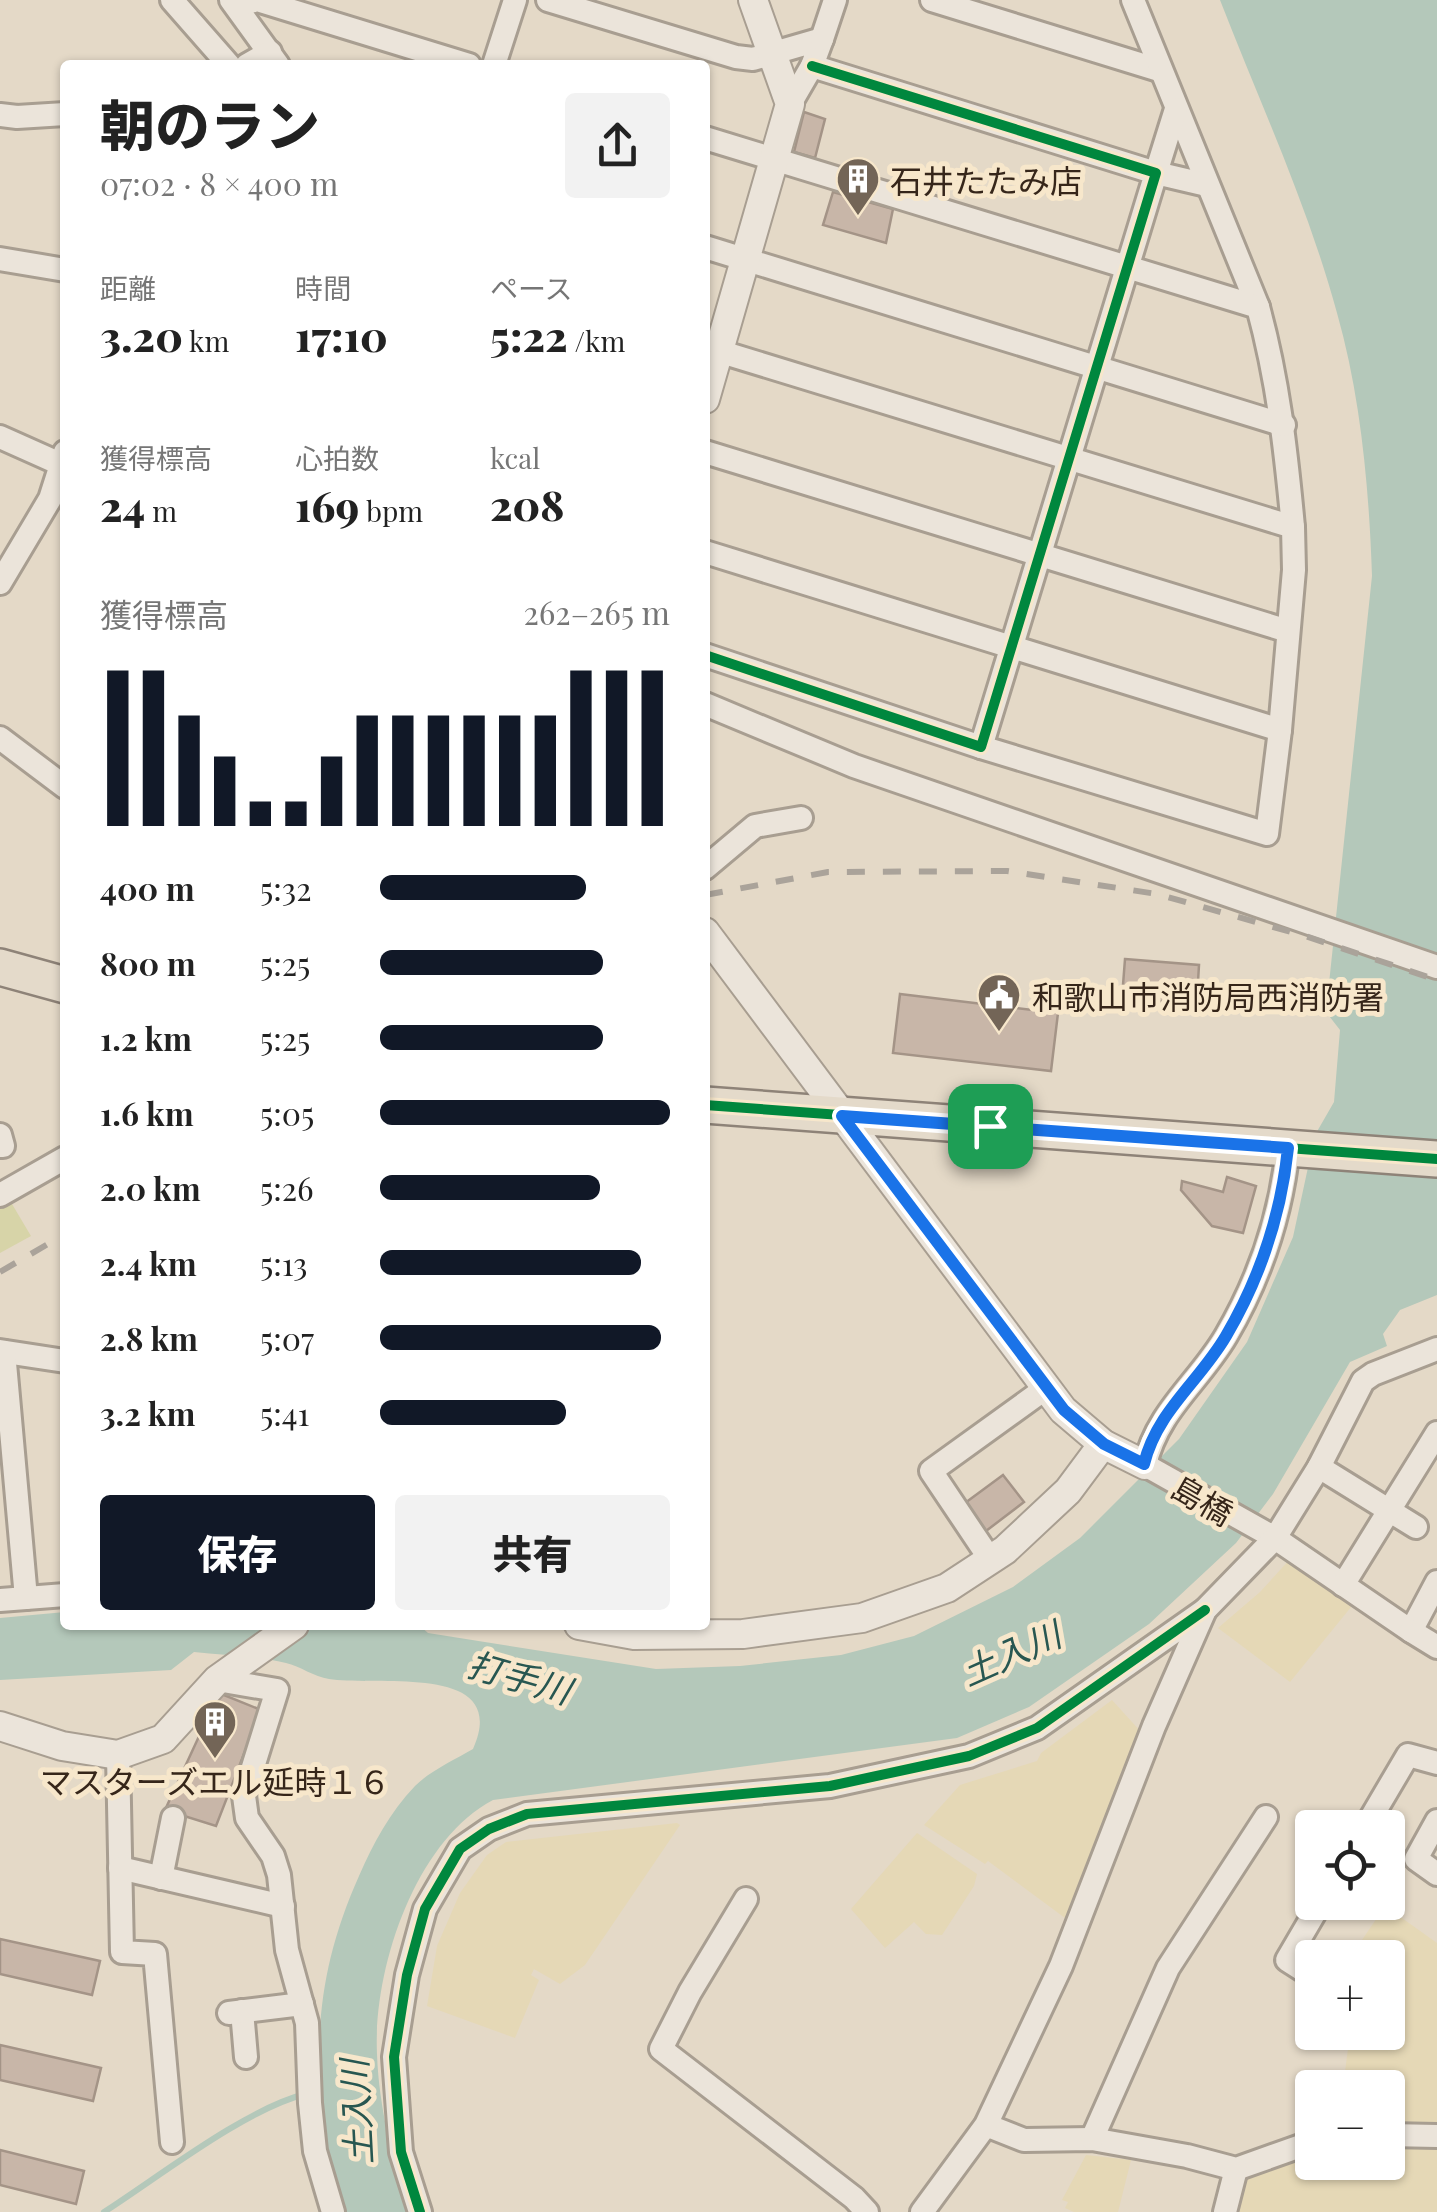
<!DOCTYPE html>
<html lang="ja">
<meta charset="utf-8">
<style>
body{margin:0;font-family:"Playfair Display","Noto Sans JP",serif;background:#f2f2f2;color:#222;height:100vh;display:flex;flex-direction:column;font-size:38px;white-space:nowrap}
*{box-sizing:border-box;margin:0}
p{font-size:32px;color:#767676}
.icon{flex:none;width:55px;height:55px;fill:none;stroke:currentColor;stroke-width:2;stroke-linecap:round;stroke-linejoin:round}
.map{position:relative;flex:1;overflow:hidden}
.sheet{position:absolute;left:60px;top:60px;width:650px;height:1570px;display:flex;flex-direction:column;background:#fff;border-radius:10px;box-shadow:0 2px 8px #0004}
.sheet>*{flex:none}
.fabs{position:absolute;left:1295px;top:1810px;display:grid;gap:20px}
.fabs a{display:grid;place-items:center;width:110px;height:110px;border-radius:10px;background:#fff;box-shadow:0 2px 8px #0004;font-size:50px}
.pin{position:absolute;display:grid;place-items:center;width:85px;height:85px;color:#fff;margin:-42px;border-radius:20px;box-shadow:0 5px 15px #0006}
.round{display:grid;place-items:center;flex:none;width:105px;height:105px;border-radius:10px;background:#f2f2f2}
.headline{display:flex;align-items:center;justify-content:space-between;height:170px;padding:0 40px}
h1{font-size:55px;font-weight:800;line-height:75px}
.stats{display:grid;grid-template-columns:repeat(3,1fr);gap:15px;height:170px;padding:10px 40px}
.stats div{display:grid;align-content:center}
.stats b{font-size:42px;font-weight:800}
.stats small{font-size:28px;font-weight:400}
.stats p{font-size:28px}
.chart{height:280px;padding:20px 40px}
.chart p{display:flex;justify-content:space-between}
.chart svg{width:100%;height:180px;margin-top:10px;stroke:#111827;stroke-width:6}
.action{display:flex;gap:20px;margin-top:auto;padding:20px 40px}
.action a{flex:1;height:115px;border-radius:10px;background:#111827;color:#fff;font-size:40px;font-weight:800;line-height:115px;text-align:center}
.action a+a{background:#f2f2f2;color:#222}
ul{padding:0 40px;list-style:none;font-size:32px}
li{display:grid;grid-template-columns:160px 120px 1fr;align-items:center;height:75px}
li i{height:25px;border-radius:12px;background:#111827}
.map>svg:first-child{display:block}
.farmland{fill:#e5d8b6}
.green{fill:#d7d4a8}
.water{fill:#b4c8ba}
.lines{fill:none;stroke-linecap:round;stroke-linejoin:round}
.stream{stroke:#b4c8ba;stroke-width:6}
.building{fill:#c8b6a8;stroke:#a49487;stroke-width:2.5}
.minor-casing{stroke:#a89e91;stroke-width:28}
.tertiary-casing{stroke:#a89e91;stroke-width:32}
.primary-casing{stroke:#8e8378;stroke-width:40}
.minor{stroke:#ebe4da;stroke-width:22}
.tertiary{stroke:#ebe4da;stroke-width:28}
.primary{stroke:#e4daca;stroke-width:35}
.rail{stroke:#aaa39a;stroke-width:6;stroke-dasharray:18 18;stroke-linecap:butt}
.cycleway-casing{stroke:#f7e7cb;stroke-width:16}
.cycleway{stroke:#00873e;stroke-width:10}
.route-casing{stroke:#fff;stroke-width:20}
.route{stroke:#1a73e8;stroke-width:12}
.labels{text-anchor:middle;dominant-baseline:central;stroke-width:10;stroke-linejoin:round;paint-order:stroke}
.poi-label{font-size:32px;fill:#36261a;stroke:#f7e7cb;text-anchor:start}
.street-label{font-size:32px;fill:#36261a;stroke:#f7e7cb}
.water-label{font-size:35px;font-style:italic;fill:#285751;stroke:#f7e7cb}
</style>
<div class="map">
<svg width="1437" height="2212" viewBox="0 0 1437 2212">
<rect width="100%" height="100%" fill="#e4d9c7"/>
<g class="farmland">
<path d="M 1292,1557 L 1356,1601 L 1290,1682 L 1218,1628 L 1260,1592 Z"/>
<path d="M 1112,1700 L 1142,1733 L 1065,1918 L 988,1861 L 985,1864 L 924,1825 L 960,1785 L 1037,1761 L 1041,1753 Z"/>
<path d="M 677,1823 L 680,1825 L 585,1965 L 560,1984 L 534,1969 L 531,1975 L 539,1980 L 515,2038 L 427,2006 L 437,1946 L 460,1893 L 487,1855 L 506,1842 Z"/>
<path d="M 917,1833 L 977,1874 L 974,1886 L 942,1935 L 926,1934 L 914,1922 L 885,1948 L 851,1909 Z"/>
<path d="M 1385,1906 L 1437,1943 L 1437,2212 L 1239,2212 L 1233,2209 L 1241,2177 L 1312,2152 L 1312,2162 L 1388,2162 L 1388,2088 L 1343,2087 L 1350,2033 L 1388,2032 L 1388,1958 L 1357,1957 L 1360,1943 Z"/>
<path d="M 1086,2155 L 1131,2160 L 1118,2212 L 1074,2212 L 1065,2208 L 1068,2202 L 1062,2200 Z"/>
</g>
<path class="green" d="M 9,1199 L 31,1236 L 0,1253 L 0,1204 Z"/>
<path class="water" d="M 1220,0 L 1437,0 L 1437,1295 L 1400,1310 L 1383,1334 L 1387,1346 L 1350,1362 L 1273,1494 L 1236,1543 L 1149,1624 L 1029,1707 L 957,1738 L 493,1800 C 415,1841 373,1969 377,2054 C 379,2110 393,2159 409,2212 L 339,2212 C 313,2089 306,1994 359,1876 C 373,1844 390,1812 415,1786 C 430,1771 454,1760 473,1749 C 512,1661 374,1687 329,1679 C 314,1677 300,1666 286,1663 C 256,1656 224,1655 194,1652 L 171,1670 L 0,1680 L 0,1618 L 65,1612 L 65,1625 L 419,1625 L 428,1633 L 656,1669 L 740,1666 L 841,1655 L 914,1636 L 1013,1587 L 1080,1538 L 1179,1439 L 1247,1342 L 1293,1237 L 1315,1135 L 1334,1102 L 1340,1030 L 1326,1012 L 1372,576 C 1369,488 1361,398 1337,313 C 1308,206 1260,103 1220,0 Z"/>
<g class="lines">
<path class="stream" d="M 104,2212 C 160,2176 244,2110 305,2094"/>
</g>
<g class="building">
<path d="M 804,112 L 825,119 L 815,158 L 794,152 Z"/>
<path d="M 833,192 L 893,209 L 886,243 L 823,225 Z"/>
<path d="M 1125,959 L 1199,965 L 1197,999 L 1182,998 L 1181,1003 L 1122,998 Z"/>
<path d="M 900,994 L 1058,1013 L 1051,1071 L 893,1053 Z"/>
<path d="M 1227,1177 L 1256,1186 L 1243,1233 L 1212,1226 L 1181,1190 L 1182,1181 L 1223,1192 Z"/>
<path d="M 1003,1475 L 1024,1502 L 986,1531 L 965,1503 Z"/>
<path d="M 219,1693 L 261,1710 L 216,1826 L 165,1810 Z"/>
<path d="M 0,1939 L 100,1961 L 92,1995 L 0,1974 Z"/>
<path d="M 0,2045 L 101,2068 L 93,2101 L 0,2080 Z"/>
<path d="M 0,2150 L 84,2171 L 76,2204 L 0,2185 Z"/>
</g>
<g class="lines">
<g class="minor-casing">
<g id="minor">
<path d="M 172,0 L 229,65"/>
<path d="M 231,0 L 278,65"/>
<path d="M 548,0 L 736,57 L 753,59 L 822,39 L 812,66 L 790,104"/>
<path d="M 932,0 L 1159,70"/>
<path d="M 1133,0 L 1258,307"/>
<path d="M 237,6 L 257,0 L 469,65"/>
<path d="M 822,39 L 835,0"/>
<path d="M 247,65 L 270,52"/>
<path d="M 494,65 L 515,0"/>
<path d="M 1176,109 L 1156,173 L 1207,185"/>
<path d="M 0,115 L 17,117 L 65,114"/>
<path d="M 705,138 L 1258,307 C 1278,380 1286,451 1293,527"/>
<path d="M 705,247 L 1284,425"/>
<path d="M 0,259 L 65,270"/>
<path d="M 705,347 L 1293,527 L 1294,570 L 1280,730"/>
<path d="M 0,437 L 65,466"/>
<path d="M 705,452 L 1288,631"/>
<path d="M 705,552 L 1280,730 L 1267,834 L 981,747"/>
<path d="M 0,583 L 50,499 L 65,452"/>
<path d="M 705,655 L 981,747 L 1156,173 L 812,66"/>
<path d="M 705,704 L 854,766 L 1437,967"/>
<path d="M 0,738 L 65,787"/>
<path d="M 705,868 L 755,826 L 801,818"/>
<path d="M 0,1135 L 3,1146 L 0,1146"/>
<path d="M 1288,1148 C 1281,1215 1260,1278 1226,1336 C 1199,1382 1157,1411 1145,1465 L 1275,1538 L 1411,1631 L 1437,1582"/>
<path d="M 0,1195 L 65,1158"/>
<path d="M 0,1351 L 65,1361"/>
<path d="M 4,1352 L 26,1598"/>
<path d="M 1319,1467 L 1416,1527"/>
<path d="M 990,1559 L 931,1471 L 1046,1388"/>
<path d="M 1343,1585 L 1437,1433"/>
<path d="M 0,1600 L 65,1595"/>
<path d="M 1411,1631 L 1437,1647"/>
<path d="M 217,1680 L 277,1690 L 244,1796 L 247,1818 L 273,1856 L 279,1875 L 287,1950 L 307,2023 L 310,2103 L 315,2151 L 333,2212"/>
<path d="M 118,1755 L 122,1952 L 155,1954 L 172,2142"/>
<path d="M 1437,1821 L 1416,1859 L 1437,1874"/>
<path d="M 1365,1828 L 1408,1755 L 1437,1763"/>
<path d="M 120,1868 L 283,1906"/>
<path d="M 161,1878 L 173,1818"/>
<path d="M 746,1899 L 690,1992 L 661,2049 L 854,2198 L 867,2212"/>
<path d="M 1312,1976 L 1287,1960 L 1321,1902"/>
<path d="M 242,2011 L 246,2057"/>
<path d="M 229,2013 L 302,2004"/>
<path d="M 986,2125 L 1024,2140 L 1092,2139 L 1187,2156 L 1236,2169 L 1312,2142"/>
<path d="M 1388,2135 L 1437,2136"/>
<path d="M 1092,2139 L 1168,1968 L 1266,1817"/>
<path d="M 420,2212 L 401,2152 L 394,2057 L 407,1975 L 425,1909 L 460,1849 L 489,1829 L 527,1814 L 830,1786 L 969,1756 L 1037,1728 L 1205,1610"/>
<path d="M 922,2212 L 986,2125 L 1061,1966 L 1154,1726 L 1205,1610 L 1275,1538 L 1319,1467 L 1363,1381 L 1373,1374 L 1437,1349"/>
<path d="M 1225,2212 L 1236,2169"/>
</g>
</g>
<g class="tertiary-casing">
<g id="tertiary">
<path d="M 705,399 L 790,104 L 753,0"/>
<path d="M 705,932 L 1063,1410 L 1103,1444 L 1145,1465"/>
<path d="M 579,1625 L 634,1635 L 743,1634 L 862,1618 L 947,1588 L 1005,1550 L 1068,1491 L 1103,1444"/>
<path d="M 0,1726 L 62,1746 L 118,1755 L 163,1739 L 217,1680 L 294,1625"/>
</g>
</g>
<g class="primary-casing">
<g id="primary">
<path d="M 0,967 L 65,985"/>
<path d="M 705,1105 L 1437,1159"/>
</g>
</g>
<use href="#minor" class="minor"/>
<use href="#tertiary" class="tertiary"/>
<use href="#primary" class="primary"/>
<g class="rail">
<path d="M 705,895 L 828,872 L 1007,871 L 1157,894 L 1305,936 L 1437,980"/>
<path d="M 0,1272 L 65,1234"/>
</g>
<g class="cycleway-casing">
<g id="cycleway">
<path d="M 705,655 L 981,747 L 1156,173 L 812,66"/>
<path d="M 705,1105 L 1437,1159"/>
<path d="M 420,2212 L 401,2152 L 394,2057 L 407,1975 L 425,1909 L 460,1849 L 489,1829 L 527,1814 L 830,1786 L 969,1756 L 1037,1728 L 1205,1610"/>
</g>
</g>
<use href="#cycleway" class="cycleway"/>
</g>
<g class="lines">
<g class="route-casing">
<path id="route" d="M 842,1116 L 1288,1148 C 1281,1215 1260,1278 1226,1336 C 1199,1382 1157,1411 1144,1464 L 1104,1444 L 1064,1410 Z"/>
</g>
<use href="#route" class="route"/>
</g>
<defs>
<g id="building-pin" transform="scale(2.25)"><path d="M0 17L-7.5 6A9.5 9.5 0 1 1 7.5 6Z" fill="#736557" stroke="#f7e7cb"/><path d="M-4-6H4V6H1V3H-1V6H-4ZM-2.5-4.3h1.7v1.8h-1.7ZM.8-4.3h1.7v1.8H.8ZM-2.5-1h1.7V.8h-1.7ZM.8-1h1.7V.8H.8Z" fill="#fff"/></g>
<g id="civic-pin" transform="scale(2.25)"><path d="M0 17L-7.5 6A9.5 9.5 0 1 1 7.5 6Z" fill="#736557" stroke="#f7e7cb"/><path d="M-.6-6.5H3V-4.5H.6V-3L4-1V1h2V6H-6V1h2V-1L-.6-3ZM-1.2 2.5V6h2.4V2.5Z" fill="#fff"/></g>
</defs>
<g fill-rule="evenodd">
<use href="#building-pin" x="858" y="179"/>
<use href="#civic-pin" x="999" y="995"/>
<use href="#building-pin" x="215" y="1722"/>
</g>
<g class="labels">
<g class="poi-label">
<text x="890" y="179">石井たたみ店</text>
<text x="1032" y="995">和歌山市消防局西消防署</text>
<text x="215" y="1780" text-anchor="middle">マスターズエル延時１６</text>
</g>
<g class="street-label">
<text transform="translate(1203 1499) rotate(30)">島橋</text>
</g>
<g class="water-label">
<text transform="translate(1010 1652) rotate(-24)">土入川</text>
<text transform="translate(520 1676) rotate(16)">打手川</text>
<text transform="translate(355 2112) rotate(-93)">土入川</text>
</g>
</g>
</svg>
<div class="fabs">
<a><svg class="icon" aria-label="locate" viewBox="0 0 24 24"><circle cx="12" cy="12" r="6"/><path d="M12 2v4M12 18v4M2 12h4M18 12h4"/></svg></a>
<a>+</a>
<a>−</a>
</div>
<div class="pin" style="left:990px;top:1126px;background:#1e9e55"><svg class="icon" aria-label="arrive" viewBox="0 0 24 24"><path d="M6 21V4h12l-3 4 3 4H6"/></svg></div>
<section class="sheet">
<div class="headline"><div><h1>朝のラン</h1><p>07:02 · 8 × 400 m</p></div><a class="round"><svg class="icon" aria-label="share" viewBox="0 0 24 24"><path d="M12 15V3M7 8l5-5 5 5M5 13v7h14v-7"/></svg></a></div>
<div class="stats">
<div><p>距離</p><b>3.20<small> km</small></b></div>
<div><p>時間</p><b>17:10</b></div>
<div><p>ペース</p><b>5:22<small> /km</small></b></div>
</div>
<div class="stats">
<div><p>獲得標高</p><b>24<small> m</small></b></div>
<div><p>心拍数</p><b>169<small> bpm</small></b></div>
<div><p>kcal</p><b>208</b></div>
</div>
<div class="chart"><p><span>獲得標高</span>262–265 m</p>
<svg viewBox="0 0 160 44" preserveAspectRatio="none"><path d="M5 44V6M15 44V6M25 44V17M35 44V27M45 44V38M55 44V38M65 44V27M75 44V17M85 44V17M95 44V17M105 44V17M115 44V17M125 44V17M135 44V6M145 44V6M155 44V6"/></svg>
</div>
<ul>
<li><b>400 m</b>5:32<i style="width:71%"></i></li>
<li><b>800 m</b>5:25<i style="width:77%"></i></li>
<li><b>1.2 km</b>5:25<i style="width:77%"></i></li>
<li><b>1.6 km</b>5:05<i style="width:100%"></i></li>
<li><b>2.0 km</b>5:26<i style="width:76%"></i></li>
<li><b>2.4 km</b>5:13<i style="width:90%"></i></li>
<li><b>2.8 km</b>5:07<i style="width:97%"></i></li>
<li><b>3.2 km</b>5:41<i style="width:64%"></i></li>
</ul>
<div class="action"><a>保存</a><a>共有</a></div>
</section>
</div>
